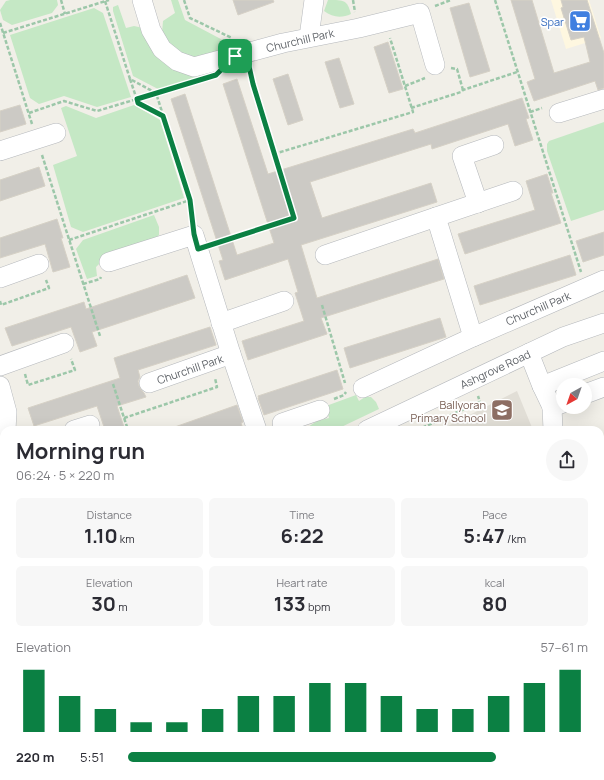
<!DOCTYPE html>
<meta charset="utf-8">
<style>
body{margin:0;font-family:Manrope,sans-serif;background:#f7f7f7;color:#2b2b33;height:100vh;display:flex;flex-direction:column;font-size:15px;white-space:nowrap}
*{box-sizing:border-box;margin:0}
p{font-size:13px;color:#7c7c81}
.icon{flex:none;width:22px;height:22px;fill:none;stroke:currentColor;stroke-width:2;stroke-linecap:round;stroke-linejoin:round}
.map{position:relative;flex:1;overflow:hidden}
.details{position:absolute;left:0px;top:426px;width:604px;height:354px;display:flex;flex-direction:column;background:#fff;border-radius:12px 12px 0 0;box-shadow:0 4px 16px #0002}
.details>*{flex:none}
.needle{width:26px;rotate:220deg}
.buttons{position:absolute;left:556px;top:378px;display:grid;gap:8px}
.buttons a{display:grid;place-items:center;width:36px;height:36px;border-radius:50%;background:#fff;box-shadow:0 4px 16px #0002;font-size:20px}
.pin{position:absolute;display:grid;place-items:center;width:34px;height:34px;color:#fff;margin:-17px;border-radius:8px;box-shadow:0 2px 6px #0006}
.round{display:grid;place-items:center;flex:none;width:42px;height:42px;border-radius:21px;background:#f7f7f7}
.head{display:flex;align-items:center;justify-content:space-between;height:68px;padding:0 16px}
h1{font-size:22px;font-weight:700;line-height:30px}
.figures{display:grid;grid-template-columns:repeat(3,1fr);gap:6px;height:68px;padding:4px 16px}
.figures div{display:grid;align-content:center;border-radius:6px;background:#f7f7f7;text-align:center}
.figures b{font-size:20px;font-weight:700}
.figures small{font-size:11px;font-weight:400}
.figures p{font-size:11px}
.chart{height:112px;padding:8px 16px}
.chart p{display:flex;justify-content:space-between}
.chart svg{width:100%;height:72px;margin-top:4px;stroke:#0b8043;stroke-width:6}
ul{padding:0 16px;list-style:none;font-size:13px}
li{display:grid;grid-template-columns:64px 48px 1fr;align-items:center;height:30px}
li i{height:10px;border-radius:5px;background:#0b8043}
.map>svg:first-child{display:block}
.commercial{fill:#fef7e0}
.education{fill:#e1ded6}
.green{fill:#c5e8c5}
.building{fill:#cccac5;stroke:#d6d1c6}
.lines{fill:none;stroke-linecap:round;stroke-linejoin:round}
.minor-casing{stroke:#b5b8bc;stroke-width:20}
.path{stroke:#9cc7a9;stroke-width:2.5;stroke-dasharray:4 2;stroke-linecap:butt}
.minor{stroke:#fff;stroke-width:19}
.route-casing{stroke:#fff;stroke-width:8}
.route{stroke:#0b8043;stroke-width:5}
.labels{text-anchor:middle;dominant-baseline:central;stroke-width:3.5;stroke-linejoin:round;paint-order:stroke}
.shop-label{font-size:11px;fill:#366cbe;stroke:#fff;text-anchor:end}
.street-label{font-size:11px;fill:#5f6368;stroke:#fff}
.education-label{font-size:11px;fill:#785e54;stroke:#fff;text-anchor:end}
</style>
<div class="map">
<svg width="604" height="780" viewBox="0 0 604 780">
<rect width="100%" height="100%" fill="#f1efe8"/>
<path class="commercial" d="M 551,0 L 589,0 L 601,38 L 566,49 Z"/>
<g class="education">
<path d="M 517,391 L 533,430 L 440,430 Z"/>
<path d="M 600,592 L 604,599 L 604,780 L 402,780 L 399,776 L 600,776 Z"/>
</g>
<g class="green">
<path d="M 10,0 L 57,0 L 58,5 L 52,13 L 12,25 L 3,20 L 0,10 L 6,1 Z"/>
<path d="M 171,0 L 178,0 L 185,20 L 234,46 L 235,50 L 201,58 L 184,55 L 170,46 L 162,33 L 163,21 L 175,13 Z"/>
<path d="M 328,0 C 345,0 347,0 351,14 C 342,18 333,18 324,11 Z"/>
<path d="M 118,5 L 126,28 L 134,26 L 143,28 L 154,49 L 212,69 L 214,72 L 158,89 L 133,76 L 113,11 L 113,7 Z"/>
<path d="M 94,8 L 103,13 L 131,97 L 97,107 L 64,96 L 39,104 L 30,98 L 10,35 Z"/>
<path d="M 134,105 L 160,120 L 184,198 L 83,232 L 71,227 L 53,165 L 77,156 L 61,108 L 66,106 L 96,118 Z"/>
<path d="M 604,122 L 604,210 L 571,221 L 547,151 L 547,144 L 549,141 Z"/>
<path d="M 154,215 L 159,227 L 159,235 L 151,243 L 105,258 L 96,267 L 97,276 L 87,279 L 76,249 L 83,240 Z"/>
<path d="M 356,395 L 359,401 L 365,397 L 371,397 L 376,402 L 379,409 L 335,430 L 308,430 L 308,427 L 317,421 L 329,418 L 326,406 Z"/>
</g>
<g class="building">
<path d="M 233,0 L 273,0 L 274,2 L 238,15 Z"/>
<path d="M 511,0 L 532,0 L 554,73 L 590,62 L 584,37 L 571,40 L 561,8 L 563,7 L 561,0 L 587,0 L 604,53 L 604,88 L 598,90 L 595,81 L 534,101 L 527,82 L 535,79 Z"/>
<path d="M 469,3 L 490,71 L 470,77 L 450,8 Z"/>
<path d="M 388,42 L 403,89 L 389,93 L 374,47 Z"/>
<path d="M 339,58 L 354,104 L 340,108 L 325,62 Z"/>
<path d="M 288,74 L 303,120 L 288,125 L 273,79 Z"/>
<path d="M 237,79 L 268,174 L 413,129 L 415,133 L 522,98 L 529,118 L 526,119 L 533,140 L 515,146 L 508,124 L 432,149 L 431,144 L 310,182 L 322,218 L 431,183 L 437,202 L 301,245 L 317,298 L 438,259 L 444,279 L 321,318 L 327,334 L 248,360 L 242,341 L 304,321 L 295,293 L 298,292 L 288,259 L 225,280 L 219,261 L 223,260 L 171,99 L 185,94 L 237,255 L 274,243 L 223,84 Z"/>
<path d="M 20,105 L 26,124 L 0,132 L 0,111 Z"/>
<path d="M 39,167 L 45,186 L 0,201 L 0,180 Z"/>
<path d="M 547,174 L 553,193 L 551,193 L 561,223 L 465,254 L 458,234 L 535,210 L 526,181 Z"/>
<path d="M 57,219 L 63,238 L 61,238 L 70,267 L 53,272 L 45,244 L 0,258 L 0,238 Z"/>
<path d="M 604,232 L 604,255 L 583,262 L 576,241 Z"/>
<path d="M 570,255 L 576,275 L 480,305 L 474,286 Z"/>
<path d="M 187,275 L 195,298 L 92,332 L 97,346 L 80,352 L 71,327 L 12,346 L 5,328 L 84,302 L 86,309 Z"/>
<path d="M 440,318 L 446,337 L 350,368 L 344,348 Z"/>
<path d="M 210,327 L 216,345 L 138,370 L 140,377 L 138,381 L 139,386 L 142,391 L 144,393 L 146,397 L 117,406 L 125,430 L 105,430 L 97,406 L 34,426 L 28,408 L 120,378 L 114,358 Z"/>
<path d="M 337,370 L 343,389 L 264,415 L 258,398 L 259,398 L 258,396 Z"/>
<path d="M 237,405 L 243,422 L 241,423 L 242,426 L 232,430 L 173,430 L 172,428 Z"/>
</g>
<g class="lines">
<g class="minor-casing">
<g id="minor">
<path d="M 142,0 L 151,30 L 162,49 L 177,61 L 194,67 L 283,43 L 359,28 L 420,13 L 435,65"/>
<path d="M 309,37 L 314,0"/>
<path d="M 559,113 L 604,99"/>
<path d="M 0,151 L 56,133"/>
<path d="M 478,203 L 462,156 L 494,145"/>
<path d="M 325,255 L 436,217"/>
<path d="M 109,262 L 194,235 L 231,354 L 257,430"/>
<path d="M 0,278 L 39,264"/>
<path d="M 221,323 L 284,301"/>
<path d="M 473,337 L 436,217 L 513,191"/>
<path d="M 529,353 L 542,386 L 604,361"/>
<path d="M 0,366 L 64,343"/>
<path d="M 149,383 L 231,354"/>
<path d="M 0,386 L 7,412 L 6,430"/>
<path d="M 542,386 L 552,407 L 563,403"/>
<path d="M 363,388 L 473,337 L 604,280"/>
<path d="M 585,394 L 604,387"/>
<path d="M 552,407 L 553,430"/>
<path d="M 282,423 L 320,410"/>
<path d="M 74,430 L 90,425"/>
<path d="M 367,430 L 563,337 L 604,323"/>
<path d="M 600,548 L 600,549 L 604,547"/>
<path d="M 0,709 L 4,705"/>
<path d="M 0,730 L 4,735"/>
<path d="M 44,776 L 48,780"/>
<path d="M 373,776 L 376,780"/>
<path d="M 190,780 L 193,776"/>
</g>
</g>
<g class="path">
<path d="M 61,0 L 65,14"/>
<path d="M 184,0 L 190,18 L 232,38"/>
<path d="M 353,0 L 355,12"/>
<path d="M 495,0 L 581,272"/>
<path d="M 105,1 L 130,79 L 156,93 L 190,200 L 192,218"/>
<path d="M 435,6 L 451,0"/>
<path d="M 0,23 L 32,124"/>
<path d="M 3,33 L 109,0"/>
<path d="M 451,68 L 457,69 L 463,90"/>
<path d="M 130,79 L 138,103 L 163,116"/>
<path d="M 405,86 L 425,78"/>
<path d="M 411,108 L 461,92 L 463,90 L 517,72"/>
<path d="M 530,112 L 542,108"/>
<path d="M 29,113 L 64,101 L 97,111 L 187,84"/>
<path d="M 274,154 L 413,112 L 390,38"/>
<path d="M 42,155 L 100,336"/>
<path d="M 69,240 L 190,200"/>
<path d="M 216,244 L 294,218 L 253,84 L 250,71"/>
<path d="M 83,284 L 100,279 L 101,277"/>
<path d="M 0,301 L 1,305 L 49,288 L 46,280"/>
<path d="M 322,305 L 345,383"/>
<path d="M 25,374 L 28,385 L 75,370 L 71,359"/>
<path d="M 113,384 L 128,430"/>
<path d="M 334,399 L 344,395 L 346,392"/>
<path d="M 124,418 L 217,387 L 215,378"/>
<path d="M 417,430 L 480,402 L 478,396"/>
<path d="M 76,776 L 81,780"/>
<path d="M 343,776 L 346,780"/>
<path d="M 85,780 L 89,776"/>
<path d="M 300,780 L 303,776"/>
</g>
<use href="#minor" class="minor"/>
</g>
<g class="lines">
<g class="route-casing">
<path id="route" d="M 246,53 L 253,84 L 294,218 L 198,249 L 194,234 L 190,200 L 163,116 L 138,103 L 137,99 L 216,75 L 235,56 Z"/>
</g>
<use href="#route" class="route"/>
</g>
<defs>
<g id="supermarket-square" transform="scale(1.15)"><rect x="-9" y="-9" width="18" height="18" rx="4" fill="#3f7fe0" stroke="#fff"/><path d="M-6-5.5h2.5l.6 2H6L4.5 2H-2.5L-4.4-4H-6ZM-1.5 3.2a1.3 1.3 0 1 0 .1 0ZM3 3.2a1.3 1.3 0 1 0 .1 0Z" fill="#fff"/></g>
<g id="school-square" transform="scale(1.15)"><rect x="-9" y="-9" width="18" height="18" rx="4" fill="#8d6e63" stroke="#fff"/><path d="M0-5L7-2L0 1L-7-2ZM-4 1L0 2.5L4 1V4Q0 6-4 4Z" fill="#fff"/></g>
</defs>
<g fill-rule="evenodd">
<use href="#supermarket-square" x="580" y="21"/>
<use href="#school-square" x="502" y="410"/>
</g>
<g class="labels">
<g class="shop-label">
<text x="564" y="21">Spar</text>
</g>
<g class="street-label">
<text transform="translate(300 40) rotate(-13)">Churchill Park</text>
<text transform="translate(538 308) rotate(-23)">Churchill Park</text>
<text transform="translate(190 369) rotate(-19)">Churchill Park</text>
<text transform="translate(495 369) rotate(-25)">Ashgrove Road</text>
</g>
<g class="education-label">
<text x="486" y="404">Ballyoran<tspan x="486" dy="13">Primary School</tspan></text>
</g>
</g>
</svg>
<div class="buttons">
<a><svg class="needle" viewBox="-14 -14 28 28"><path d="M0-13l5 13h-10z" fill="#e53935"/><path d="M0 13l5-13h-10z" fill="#7c7c81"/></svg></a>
</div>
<div class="pin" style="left:235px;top:56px;background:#1e9e55"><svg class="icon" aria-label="arrive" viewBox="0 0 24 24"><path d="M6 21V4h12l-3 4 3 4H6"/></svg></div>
<section class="details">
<div class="head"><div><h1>Morning run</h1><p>06:24 · 5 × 220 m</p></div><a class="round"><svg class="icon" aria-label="share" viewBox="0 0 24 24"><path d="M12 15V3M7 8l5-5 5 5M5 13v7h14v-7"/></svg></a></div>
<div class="figures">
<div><p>Distance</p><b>1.10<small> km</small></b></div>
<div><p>Time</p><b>6:22</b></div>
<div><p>Pace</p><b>5:47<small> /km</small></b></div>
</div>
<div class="figures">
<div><p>Elevation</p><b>30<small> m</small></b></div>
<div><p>Heart rate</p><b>133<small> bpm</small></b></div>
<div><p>kcal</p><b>80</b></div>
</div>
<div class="chart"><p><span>Elevation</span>57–61 m</p>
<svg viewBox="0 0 160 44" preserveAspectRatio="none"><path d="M5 44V6M15 44V22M25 44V30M35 44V38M45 44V38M55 44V30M65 44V22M75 44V22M85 44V14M95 44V14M105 44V22M115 44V30M125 44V30M135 44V22M145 44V14M155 44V6"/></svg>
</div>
<ul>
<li><b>220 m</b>5:51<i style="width:80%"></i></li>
</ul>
</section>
</div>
